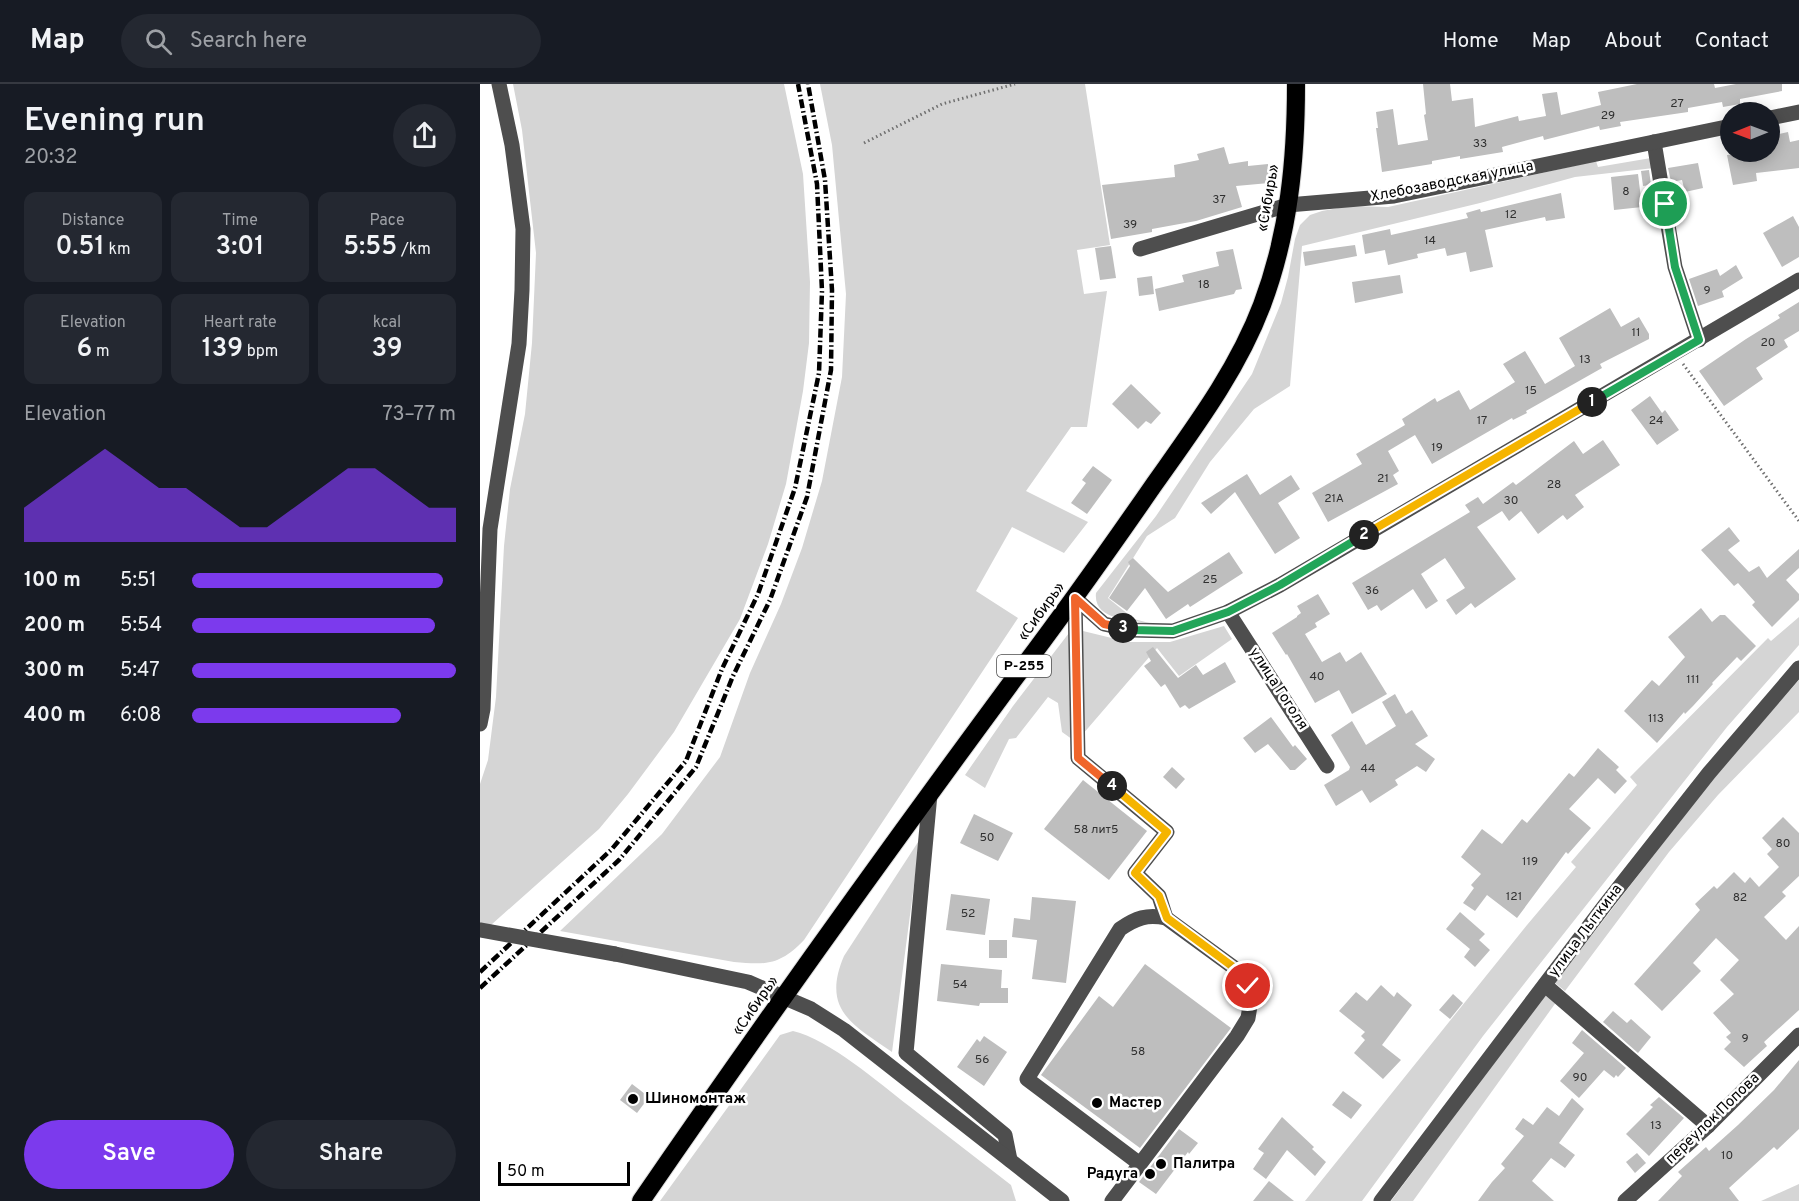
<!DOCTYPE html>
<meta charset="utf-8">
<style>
body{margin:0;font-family:Overpass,sans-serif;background:#242831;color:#f1f3f6;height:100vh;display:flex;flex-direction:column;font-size:22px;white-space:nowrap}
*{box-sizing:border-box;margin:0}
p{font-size:20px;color:#9ea1a6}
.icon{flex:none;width:33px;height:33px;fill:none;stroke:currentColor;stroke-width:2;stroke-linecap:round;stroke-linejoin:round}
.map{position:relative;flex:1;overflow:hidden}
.details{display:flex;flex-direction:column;background:#171b24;width:480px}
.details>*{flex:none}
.needle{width:39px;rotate:269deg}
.buttons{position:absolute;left:1240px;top:18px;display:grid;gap:12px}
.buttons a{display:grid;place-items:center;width:60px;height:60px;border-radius:50%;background:#171b24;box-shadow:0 3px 15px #0003;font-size:30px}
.scale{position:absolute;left:18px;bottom:15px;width:132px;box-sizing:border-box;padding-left:6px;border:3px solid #000;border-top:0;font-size:16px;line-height:21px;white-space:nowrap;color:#000;-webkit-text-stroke:4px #fff;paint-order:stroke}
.pin{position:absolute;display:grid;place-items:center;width:51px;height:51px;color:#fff;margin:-26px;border:3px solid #fff;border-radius:50%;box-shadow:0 2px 6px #0007}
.km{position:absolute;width:30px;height:30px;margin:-15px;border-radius:50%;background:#222;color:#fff;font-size:16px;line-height:30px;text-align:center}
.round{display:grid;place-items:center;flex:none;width:63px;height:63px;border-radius:32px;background:#242831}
.headline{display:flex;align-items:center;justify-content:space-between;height:102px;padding:0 24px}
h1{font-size:33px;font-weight:600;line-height:45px}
.figures{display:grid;grid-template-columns:repeat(3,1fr);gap:9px;height:102px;padding:6px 24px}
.figures div{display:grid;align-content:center;border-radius:12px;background:#242831;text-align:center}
.figures b{font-size:26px;font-weight:600}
.figures small{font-size:16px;font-weight:400}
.figures p{font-size:16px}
.chart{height:168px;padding:12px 24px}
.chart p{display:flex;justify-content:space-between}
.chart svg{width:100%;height:108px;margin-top:6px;fill:#7c3aed;opacity:.7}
.cta{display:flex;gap:12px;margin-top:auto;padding:12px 24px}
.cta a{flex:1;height:69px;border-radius:36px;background:#7c3aed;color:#fff;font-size:24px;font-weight:600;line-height:69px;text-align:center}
.cta a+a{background:#242831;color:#f1f3f6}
ul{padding:0 24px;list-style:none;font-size:20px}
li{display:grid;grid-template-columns:96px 72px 1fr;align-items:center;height:45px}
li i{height:15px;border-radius:8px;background:#7c3aed}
header{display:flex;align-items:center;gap:36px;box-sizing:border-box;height:84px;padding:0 30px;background:#171b24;border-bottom:2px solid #363941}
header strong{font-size:28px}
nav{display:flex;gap:33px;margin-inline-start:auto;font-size:21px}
.search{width:420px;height:54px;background:#242831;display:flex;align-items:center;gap:15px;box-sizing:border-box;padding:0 21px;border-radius:33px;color:#9ea1a6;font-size:22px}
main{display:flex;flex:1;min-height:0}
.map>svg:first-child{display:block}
.green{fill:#d5d5d5}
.building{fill:#bebebe}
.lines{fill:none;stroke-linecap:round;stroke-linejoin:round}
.highway-casing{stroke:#dbdbdb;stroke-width:20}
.path{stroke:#707070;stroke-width:3;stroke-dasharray:1.5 3;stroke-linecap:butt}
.minor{stroke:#4e4e4e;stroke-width:15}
.highway{stroke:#000;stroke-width:18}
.rail{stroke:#000;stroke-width:4.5;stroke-dasharray:9 3 1.5 3;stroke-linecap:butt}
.minor-bridge{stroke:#4e4e4e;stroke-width:15}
.split-1-casing{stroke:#fff;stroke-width:12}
.split-2-casing{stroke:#fff;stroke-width:12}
.split-3-casing{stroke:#fff;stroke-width:12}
.split-4-casing{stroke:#fff;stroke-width:12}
.split-5-casing{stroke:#fff;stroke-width:12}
.split-1{stroke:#22a559;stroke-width:8}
.split-2{stroke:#f5b400;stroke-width:8}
.split-3{stroke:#22a559;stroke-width:8}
.split-4{stroke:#f0652b;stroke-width:8}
.split-5{stroke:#f5b400;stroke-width:8}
.poi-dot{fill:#000;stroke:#fff;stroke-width:2}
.labels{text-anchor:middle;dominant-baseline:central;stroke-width:5;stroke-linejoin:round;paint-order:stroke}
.number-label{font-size:12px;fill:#303030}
.shield{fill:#fff;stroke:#4c4c4c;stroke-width:1.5}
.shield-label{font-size:14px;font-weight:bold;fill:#000}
.street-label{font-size:15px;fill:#000;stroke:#fff}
.poi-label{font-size:15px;font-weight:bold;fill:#000;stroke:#fff;text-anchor:start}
</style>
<header>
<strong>Map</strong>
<div class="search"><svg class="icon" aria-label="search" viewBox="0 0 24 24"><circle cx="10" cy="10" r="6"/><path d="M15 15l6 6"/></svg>Search here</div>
<nav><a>Home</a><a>Map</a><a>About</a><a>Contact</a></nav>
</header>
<main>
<section class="details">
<div class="headline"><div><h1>Evening run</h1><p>20:32</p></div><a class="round"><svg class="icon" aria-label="share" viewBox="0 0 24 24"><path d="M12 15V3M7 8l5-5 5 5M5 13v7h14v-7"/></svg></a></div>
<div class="figures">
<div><p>Distance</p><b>0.51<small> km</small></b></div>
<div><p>Time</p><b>3:01</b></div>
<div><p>Pace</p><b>5:55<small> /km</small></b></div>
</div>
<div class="figures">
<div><p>Elevation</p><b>6<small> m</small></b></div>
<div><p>Heart rate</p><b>139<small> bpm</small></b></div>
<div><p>kcal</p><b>39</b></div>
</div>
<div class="chart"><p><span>Elevation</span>73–77 m</p>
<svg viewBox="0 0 160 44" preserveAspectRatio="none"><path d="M0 44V30L10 22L20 14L30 6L40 14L50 22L60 22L70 30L80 38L90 38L100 30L110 22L120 14L130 14L140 22L150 30L160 30V44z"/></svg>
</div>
<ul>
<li><b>100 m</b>5:51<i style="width:95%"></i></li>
<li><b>200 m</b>5:54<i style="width:92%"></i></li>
<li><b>300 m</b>5:47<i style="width:100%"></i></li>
<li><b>400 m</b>6:08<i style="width:79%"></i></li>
</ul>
<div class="cta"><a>Save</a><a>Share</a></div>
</section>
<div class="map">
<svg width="1319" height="1117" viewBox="0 0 1319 1117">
<rect width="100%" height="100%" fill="#fff"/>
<g class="green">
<path d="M 33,0 L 304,0 L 323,90 L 330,198 L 329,259 L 323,307 L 306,400 L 288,460 L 260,535 L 194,648 L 148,710 L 119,745 L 11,841 L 0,839 L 0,700 L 8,676 L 16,613 L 24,462 L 30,405 L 45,330 L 52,259 L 56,169 L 42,46 Z"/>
<path d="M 340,0 L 605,0 L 630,161 L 597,166 L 604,210 L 627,207 L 607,343 L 591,343 L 546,407 L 608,438 L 584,469 L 532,443 L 496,507 L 538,534 L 324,856 C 300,881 287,881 254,878 L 80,847 L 182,750 L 240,673 L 270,589 L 301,520 L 322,464 L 342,397 L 362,293 L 366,210 L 352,61 Z"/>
<path d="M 1171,74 L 1174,84 L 1095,93 L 1000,119 L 822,162 L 810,302 L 774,325 L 730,378 L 695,434 L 667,452 L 628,514 L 654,535 L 669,539 C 650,536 613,536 616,509 L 676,432 L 772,290 L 801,219 L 808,193 L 815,155 L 820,141 L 830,131 L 842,127 L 869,122 L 908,123 L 1116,77 L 1118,83 Z"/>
<path d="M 1319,533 L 1319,561 L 1247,643 L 1003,952 L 882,1117 L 825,1117 L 1047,841 L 1096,783 L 1091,778 L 1157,701 L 1150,693 L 1288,554 L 1291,557 Z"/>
<path d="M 744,542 L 752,555 L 699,592 L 677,564 L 596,658 L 582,648 L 578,619 L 568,613 L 536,654 L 529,655 L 505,704 L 485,691 L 533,622 L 589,549 L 603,547 L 648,558 L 690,558 Z"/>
<path d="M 1319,596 L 1319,628 L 1238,711 L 1189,768 L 1085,907 L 1075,899 L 1237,689 Z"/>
<path d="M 440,755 L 412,968 C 373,941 341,926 364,872 Z"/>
<path d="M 1067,908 L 1077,917 L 933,1117 L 911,1117 Z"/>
<path d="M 313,947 C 350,956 399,999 429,1022 C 463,1048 497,1075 531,1101 L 536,1117 L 180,1117 L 300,951 Z"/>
<path d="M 1319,1100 L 1319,1117 L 1281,1117 Z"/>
</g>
<g class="building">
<path d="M 943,0 L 970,0 L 972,17 L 993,14 L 995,43 L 1038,32 L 1039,37 L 1066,32 L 1062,10 L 1077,8 L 1081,31 L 1121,21 L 1118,8 L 1157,0 L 1234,0 L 1235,4 L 1256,0 L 1302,0 L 1302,7 L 1260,15 L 1260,20 L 1243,23 L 1242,18 L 1208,24 L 1208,28 L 1140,38 L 1141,42 L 1120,46 L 1119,42 L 1064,56 L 1063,52 L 1022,63 L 1023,68 L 980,75 L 980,72 L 952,77 L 952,80 L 902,88 L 896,44 L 898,44 L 896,28 L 913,25 L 918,61 L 948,56 L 944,31 L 946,30 Z"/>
<path d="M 1308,48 L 1310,58 L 1319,56 L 1319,84 L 1276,89 L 1277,97 L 1253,101 L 1247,71 L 1269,68 L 1290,68 L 1290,52 Z"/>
<path d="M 744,63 L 749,80 L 768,77 L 768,82 L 788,80 L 789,99 L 756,102 L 762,123 L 716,137 L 672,145 L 672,148 L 631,155 L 622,101 L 695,93 L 694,81 L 719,76 L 717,70 Z"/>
<path d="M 1218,79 L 1223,104 L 1205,108 L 1202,96 L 1191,98 L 1188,84 Z"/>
<path d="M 1169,86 L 1171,101 L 1163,102 L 1161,87 Z"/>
<path d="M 1158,90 L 1162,123 L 1134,126 L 1131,93 Z"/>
<path d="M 1081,109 L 1085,134 L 1066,137 L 1065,133 L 1005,146 L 1013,183 L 990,188 L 986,168 L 967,172 L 965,164 L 937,170 L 938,174 L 908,181 L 905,166 L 885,170 L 882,151 L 910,145 L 911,151 L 988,134 L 986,129 L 1000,125 L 1001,128 Z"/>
<path d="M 1313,132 L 1319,143 L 1319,173 L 1302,183 L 1283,149 Z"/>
<path d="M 875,161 L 877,172 L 825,182 L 823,168 Z"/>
<path d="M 631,162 L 636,194 L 620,196 L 615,164 Z"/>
<path d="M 753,165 L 762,205 L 756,206 L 754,210 L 679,227 L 675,205 L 704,198 L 702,191 L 739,182 L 736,168 Z"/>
<path d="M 1256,181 L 1263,194 L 1242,207 L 1244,213 L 1218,222 L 1209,195 L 1237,185 L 1240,192 Z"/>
<path d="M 920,191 L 923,209 L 875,219 L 872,198 Z"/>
<path d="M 672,192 L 674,210 L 659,212 L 657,194 Z"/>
<path d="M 1319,218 L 1319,247 L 1304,256 L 1308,263 L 1276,284 L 1283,295 L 1244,322 L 1219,287 L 1266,255 L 1300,234 L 1298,231 Z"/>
<path d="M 1130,224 L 1141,243 L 1159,233 L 1169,250 L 1169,255 L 1120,280 L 1122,284 L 1046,327 L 1047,329 L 1033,336 L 1032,334 L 952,380 L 935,351 L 908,367 L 919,387 L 913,391 L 918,400 L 848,438 L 832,409 L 882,380 L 876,370 L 925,341 L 922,335 L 955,314 L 957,318 L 979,306 L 990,326 L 1035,298 L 1023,280 L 1045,267 L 1065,300 L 1095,282 L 1079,254 Z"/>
<path d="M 651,300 L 681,329 L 671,340 L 666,337 L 658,345 L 632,320 Z"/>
<path d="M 1170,312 L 1182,329 L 1185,326 L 1199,346 L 1177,361 L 1151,326 Z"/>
<path d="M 1123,356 L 1140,381 L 1095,411 L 1104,423 L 1087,436 L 1083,431 L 1058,450 L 1041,427 L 1029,437 L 1022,427 L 997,443 L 1036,495 L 995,524 L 991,519 L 976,531 L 966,516 L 985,504 L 965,474 L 941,490 L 958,517 L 946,525 L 933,505 L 901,527 L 897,521 L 888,526 L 872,499 L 990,428 L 985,421 L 998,413 L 1003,420 L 1033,398 L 1036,401 L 1094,357 L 1103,370 Z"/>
<path d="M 613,382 L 632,396 L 607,430 L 591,419 L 606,399 L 602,396 Z"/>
<path d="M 767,390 L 780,411 L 811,391 L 820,405 L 798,419 L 820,454 L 795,470 L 755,408 L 731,430 L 721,419 Z"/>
<path d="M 1249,443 L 1260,457 L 1248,466 L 1269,488 L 1279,482 L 1287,494 L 1319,465 L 1319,484 L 1306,496 L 1319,510 L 1319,516 L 1292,543 L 1272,521 L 1275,518 L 1258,499 L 1254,502 L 1221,466 Z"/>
<path d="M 749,468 L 763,489 L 710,523 L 708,520 L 686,535 L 665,504 L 647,527 L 629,514 L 650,482 L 648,478 L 653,474 L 688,508 Z"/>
<path d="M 838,510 L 850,530 L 835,539 L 837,543 L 825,550 L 842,578 L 860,568 L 866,578 L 881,568 L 907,610 L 872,630 L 859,606 L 835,619 L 807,570 L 806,571 L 792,549 L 817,533 L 817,532 L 821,529 L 817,522 Z"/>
<path d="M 1221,524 L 1232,538 L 1240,531 L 1245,531 L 1276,562 L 1261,577 L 1257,573 L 1232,599 L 1233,600 L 1213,622 L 1205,630 L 1204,628 L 1177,659 L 1144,627 L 1172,596 L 1179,602 L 1205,573 L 1188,553 Z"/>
<path d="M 673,563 L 698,594 L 716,581 L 723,591 L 745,578 L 756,598 L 709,625 L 705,621 L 700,624 L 685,600 L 681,603 L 664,582 L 671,577 L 666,568 Z"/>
<path d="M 915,610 L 926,630 L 932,626 L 948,652 L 935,660 L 955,675 L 946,688 L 937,682 L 915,696 L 918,701 L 890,719 L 882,706 L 856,722 L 844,701 L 869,686 L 870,683 L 851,651 L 872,637 L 886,661 L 916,642 L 902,618 Z"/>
<path d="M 791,633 L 813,663 L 815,661 L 827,675 L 815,686 L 810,686 L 788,660 L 775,669 L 763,654 Z"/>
<path d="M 1118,664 L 1139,683 L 1136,686 L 1147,697 L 1135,710 L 1118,694 L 1089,725 L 1111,744 L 1088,770 L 1086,768 L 1037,834 L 1007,811 L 995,827 L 983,819 L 994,804 L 991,801 L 1001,790 L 981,773 L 1002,745 L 1022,760 L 1042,735 L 1047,739 L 1089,689 L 1094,693 Z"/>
<path d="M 692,683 L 705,695 L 696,705 L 683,693 Z"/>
<path d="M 603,696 L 667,747 L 629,796 L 564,745 Z"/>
<path d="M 494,730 L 533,749 L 518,777 L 480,759 Z"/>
<path d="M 1303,733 L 1319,749 L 1319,792 L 1302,808 L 1306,812 L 1284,833 L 1306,856 L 1319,842 L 1319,926 L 1284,958 L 1287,962 L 1264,983 L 1244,965 L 1251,958 L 1246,953 L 1251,949 L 1233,929 L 1254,910 L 1240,896 L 1259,876 L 1236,854 L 1213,879 L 1221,887 L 1182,927 L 1154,900 L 1220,826 L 1215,820 L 1234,802 L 1237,805 L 1254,788 L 1265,799 L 1270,793 L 1279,803 L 1299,783 L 1287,770 L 1292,765 L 1282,754 Z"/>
<path d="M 471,810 L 510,815 L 505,851 L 466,846 Z"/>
<path d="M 552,813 L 596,817 L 586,899 L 552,895 L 557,856 L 532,853 L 534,834 L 550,836 Z"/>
<path d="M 980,828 L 1005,850 L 999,856 L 1010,866 L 995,883 L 984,873 L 990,865 L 966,845 Z"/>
<rect x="509" y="856" width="18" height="18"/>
<path d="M 461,880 L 522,886 L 521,904 L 528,904 L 528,919 L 500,919 L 499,922 L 457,917 Z"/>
<path d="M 665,880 L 751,944 L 660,1064 L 561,991 L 619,912 L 633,923 Z"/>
<path d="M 901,901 L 914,913 L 917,908 L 932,921 L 902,961 L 921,976 L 903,995 L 874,969 L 885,956 L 881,952 L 885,948 L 859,927 L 876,908 L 887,917 Z"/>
<path d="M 973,910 L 983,919 L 970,935 L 959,926 Z"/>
<path d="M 1133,927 L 1147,939 L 1151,935 L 1171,953 L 1158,969 L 1123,938 Z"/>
<path d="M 1102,946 L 1146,984 L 1138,993 L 1136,991 L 1134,994 L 1124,986 L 1099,1014 L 1080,997 L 1104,969 L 1092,959 Z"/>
<path d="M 504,952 L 527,968 L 504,1002 L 477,983 L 497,955 L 500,958 Z"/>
<path d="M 1319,976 L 1319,1045 L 1297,1066 L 1294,1063 L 1249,1104 L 1259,1117 L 1178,1117 L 1202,1092 L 1198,1088 L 1226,1063 L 1229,1067 L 1258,1041 L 1294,1006 Z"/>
<path d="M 152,1000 L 169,1013 L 157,1029 L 140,1016 Z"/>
<path d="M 863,1007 L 882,1021 L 871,1035 L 852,1021 Z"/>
<path d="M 1179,1013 L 1204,1034 L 1169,1072 L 1146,1050 L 1173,1023 L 1170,1021 Z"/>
<path d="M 1092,1014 L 1104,1025 L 1079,1059 L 1095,1071 L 1085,1084 L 1071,1074 L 1052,1097 L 1074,1117 L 998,1117 L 1012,1098 L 1025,1084 L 1021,1080 L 1044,1052 L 1035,1045 L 1043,1034 L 1053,1041 L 1067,1023 L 1079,1032 Z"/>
<path d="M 802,1033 L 834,1063 L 832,1065 L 846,1078 L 835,1092 L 807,1066 L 786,1095 L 773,1085 L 784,1069 L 778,1065 Z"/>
<path d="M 699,1045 L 718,1059 L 709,1070 L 708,1068 L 676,1110 L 659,1098 Z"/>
<path d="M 1157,1069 L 1166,1079 L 1155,1089 L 1146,1078 Z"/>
<path d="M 789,1097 L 814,1117 L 773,1117 Z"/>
</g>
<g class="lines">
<g class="highway-casing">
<path id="highway" d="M 161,1117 C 282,941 407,767 534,595 C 582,532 628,467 673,402 C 714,344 757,287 782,221 C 809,149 816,76 816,0"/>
</g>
<g class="path">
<path d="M 384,59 L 462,20 L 535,0"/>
<path d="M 1203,280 L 1319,437"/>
</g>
<g class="minor">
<path d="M 1290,34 L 1319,28"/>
<path d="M 1174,58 L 1195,183 L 1219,256"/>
<path d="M 660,165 L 808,121 L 914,112 L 1251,42"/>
<path d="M 595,514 L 624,540 L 652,546 L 693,547 L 748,528 L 800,501 L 1319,196"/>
<path d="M 595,514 L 598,674 L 687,748 L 655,789 L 679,812 L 686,834"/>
<path d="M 748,528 L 847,682"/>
<path d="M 0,640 L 3,625 L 10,445 L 39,260 L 42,206 L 43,145 L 32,61 L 19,0"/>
<path d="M 450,710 L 426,969 L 525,1051 L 530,1076"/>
<path d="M 135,870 L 268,898 L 331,925 L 364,946 L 582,1117"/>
<path d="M 1065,901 L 1228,1042"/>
<path d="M 632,1117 L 757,952 L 768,934 L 771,916 L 768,902 L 760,888 L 686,834 C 667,830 656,834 640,845 L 547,995 L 660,1080"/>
<path d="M 901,1117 L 1125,821 L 1229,689 L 1319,584"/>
<path d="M 1145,1117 L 1228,1042 L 1319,951"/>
</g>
<use href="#highway" class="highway"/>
<g class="rail">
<path d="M 0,888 L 131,766 L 206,677 L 242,585 L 278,510 L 315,404 L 339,289 L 342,207 L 337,100 L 318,0"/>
<path d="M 0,904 L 139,776 L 216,683 L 253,592 L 290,516 L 327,413 L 351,286 L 352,206 L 345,96 L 328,0"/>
</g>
<path class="minor-bridge" d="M 0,846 L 135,870"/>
</g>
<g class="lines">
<g class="split-1-casing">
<path id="split-1" d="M 1112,318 L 1219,256 L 1195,183 L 1185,120"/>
</g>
<g class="split-2-casing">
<path id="split-2" d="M 884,451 L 1112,318"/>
</g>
<g class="split-3-casing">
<path id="split-3" d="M 643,544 L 652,546 L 693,547 L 748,528 L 800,501 L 884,451"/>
</g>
<g class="split-4-casing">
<path id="split-4" d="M 632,702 L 598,674 L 595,514 L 624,540 L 643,544"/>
</g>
<g class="split-5-casing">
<path id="split-5" d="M 632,702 L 687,748 L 655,789 L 679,812 L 687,834 L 760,888 L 768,902"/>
</g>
<use href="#split-1" class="split-1"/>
<use href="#split-2" class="split-2"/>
<use href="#split-3" class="split-3"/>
<use href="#split-4" class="split-4"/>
<use href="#split-5" class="split-5"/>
</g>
<g class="poi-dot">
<circle cx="153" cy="1015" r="6"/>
<circle cx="617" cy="1019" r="6"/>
<circle cx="681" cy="1080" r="6"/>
<circle cx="670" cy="1090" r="6"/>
</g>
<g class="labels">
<g class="number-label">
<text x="1197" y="20">27</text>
<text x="1128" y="32">29</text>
<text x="1000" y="60">33</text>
<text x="1146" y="108">8</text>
<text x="739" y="116">37</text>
<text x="1031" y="131">12</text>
<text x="650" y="141">39</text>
<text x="950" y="157">14</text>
<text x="724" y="201">18</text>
<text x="1227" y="207">9</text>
<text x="1156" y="249">11</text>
<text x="1288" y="259">20</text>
<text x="1105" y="276">13</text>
<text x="1051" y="307">15</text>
<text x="1002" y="337">17</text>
<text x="1176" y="337">24</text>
<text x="957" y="364">19</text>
<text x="903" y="395">21</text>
<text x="1074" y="401">28</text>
<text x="854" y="415">21А</text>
<text x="1031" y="417">30</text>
<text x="730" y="496">25</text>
<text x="892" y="507">36</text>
<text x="837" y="593">40</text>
<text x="1213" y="596">111</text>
<text x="1176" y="635">113</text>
<text x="888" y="685">44</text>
<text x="616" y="746">58 лит5</text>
<text x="507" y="754">50</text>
<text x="1303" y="760">80</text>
<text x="1050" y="778">119</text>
<text x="1034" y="813">121</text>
<text x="1260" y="814">82</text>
<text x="488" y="830">52</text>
<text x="480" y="901">54</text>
<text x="1265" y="955">9</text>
<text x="658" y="968">58</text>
<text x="502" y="976">56</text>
<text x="1100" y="994">90</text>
<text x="1176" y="1042">13</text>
<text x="1247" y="1072">10</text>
</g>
<rect class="shield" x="517" y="571" width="54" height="22" rx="4.5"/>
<g class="shield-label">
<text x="544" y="582">Р-255</text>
</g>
<g class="street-label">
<text transform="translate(972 98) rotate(-11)">Хлебозаводская улица</text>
<text transform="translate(789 114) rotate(-80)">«Сибирь»</text>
<text transform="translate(562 528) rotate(-54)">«Сибирь»</text>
<text transform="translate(798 605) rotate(57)">улица Гоголя</text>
<text transform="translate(1106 847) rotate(-53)">улица Лыткина</text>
<text transform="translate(276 922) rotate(-55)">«Сибирь»</text>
<text transform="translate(1233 1035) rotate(-44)">переулок Попова</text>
</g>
<g class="poi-label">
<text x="165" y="1015">Шиномонтаж</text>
<text x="629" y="1019">Мастер</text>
<text x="693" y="1080">Палитра</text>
<text x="658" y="1090" text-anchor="end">Радуга</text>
</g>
</g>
</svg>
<div class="buttons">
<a><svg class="needle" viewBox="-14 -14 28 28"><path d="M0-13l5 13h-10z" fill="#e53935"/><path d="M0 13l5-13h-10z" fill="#9ea1a6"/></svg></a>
</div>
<div class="scale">50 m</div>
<div class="pin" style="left:1185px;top:120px;background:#1e9e55"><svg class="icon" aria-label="arrive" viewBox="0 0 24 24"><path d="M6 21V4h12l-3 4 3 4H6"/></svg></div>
<div class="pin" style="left:768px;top:902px;background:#d93025"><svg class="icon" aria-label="check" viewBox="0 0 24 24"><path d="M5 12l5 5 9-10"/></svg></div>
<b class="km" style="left:1112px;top:318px">1</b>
<b class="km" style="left:884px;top:451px">2</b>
<b class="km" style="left:643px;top:544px">3</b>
<b class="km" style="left:632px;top:702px">4</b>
</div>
</main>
